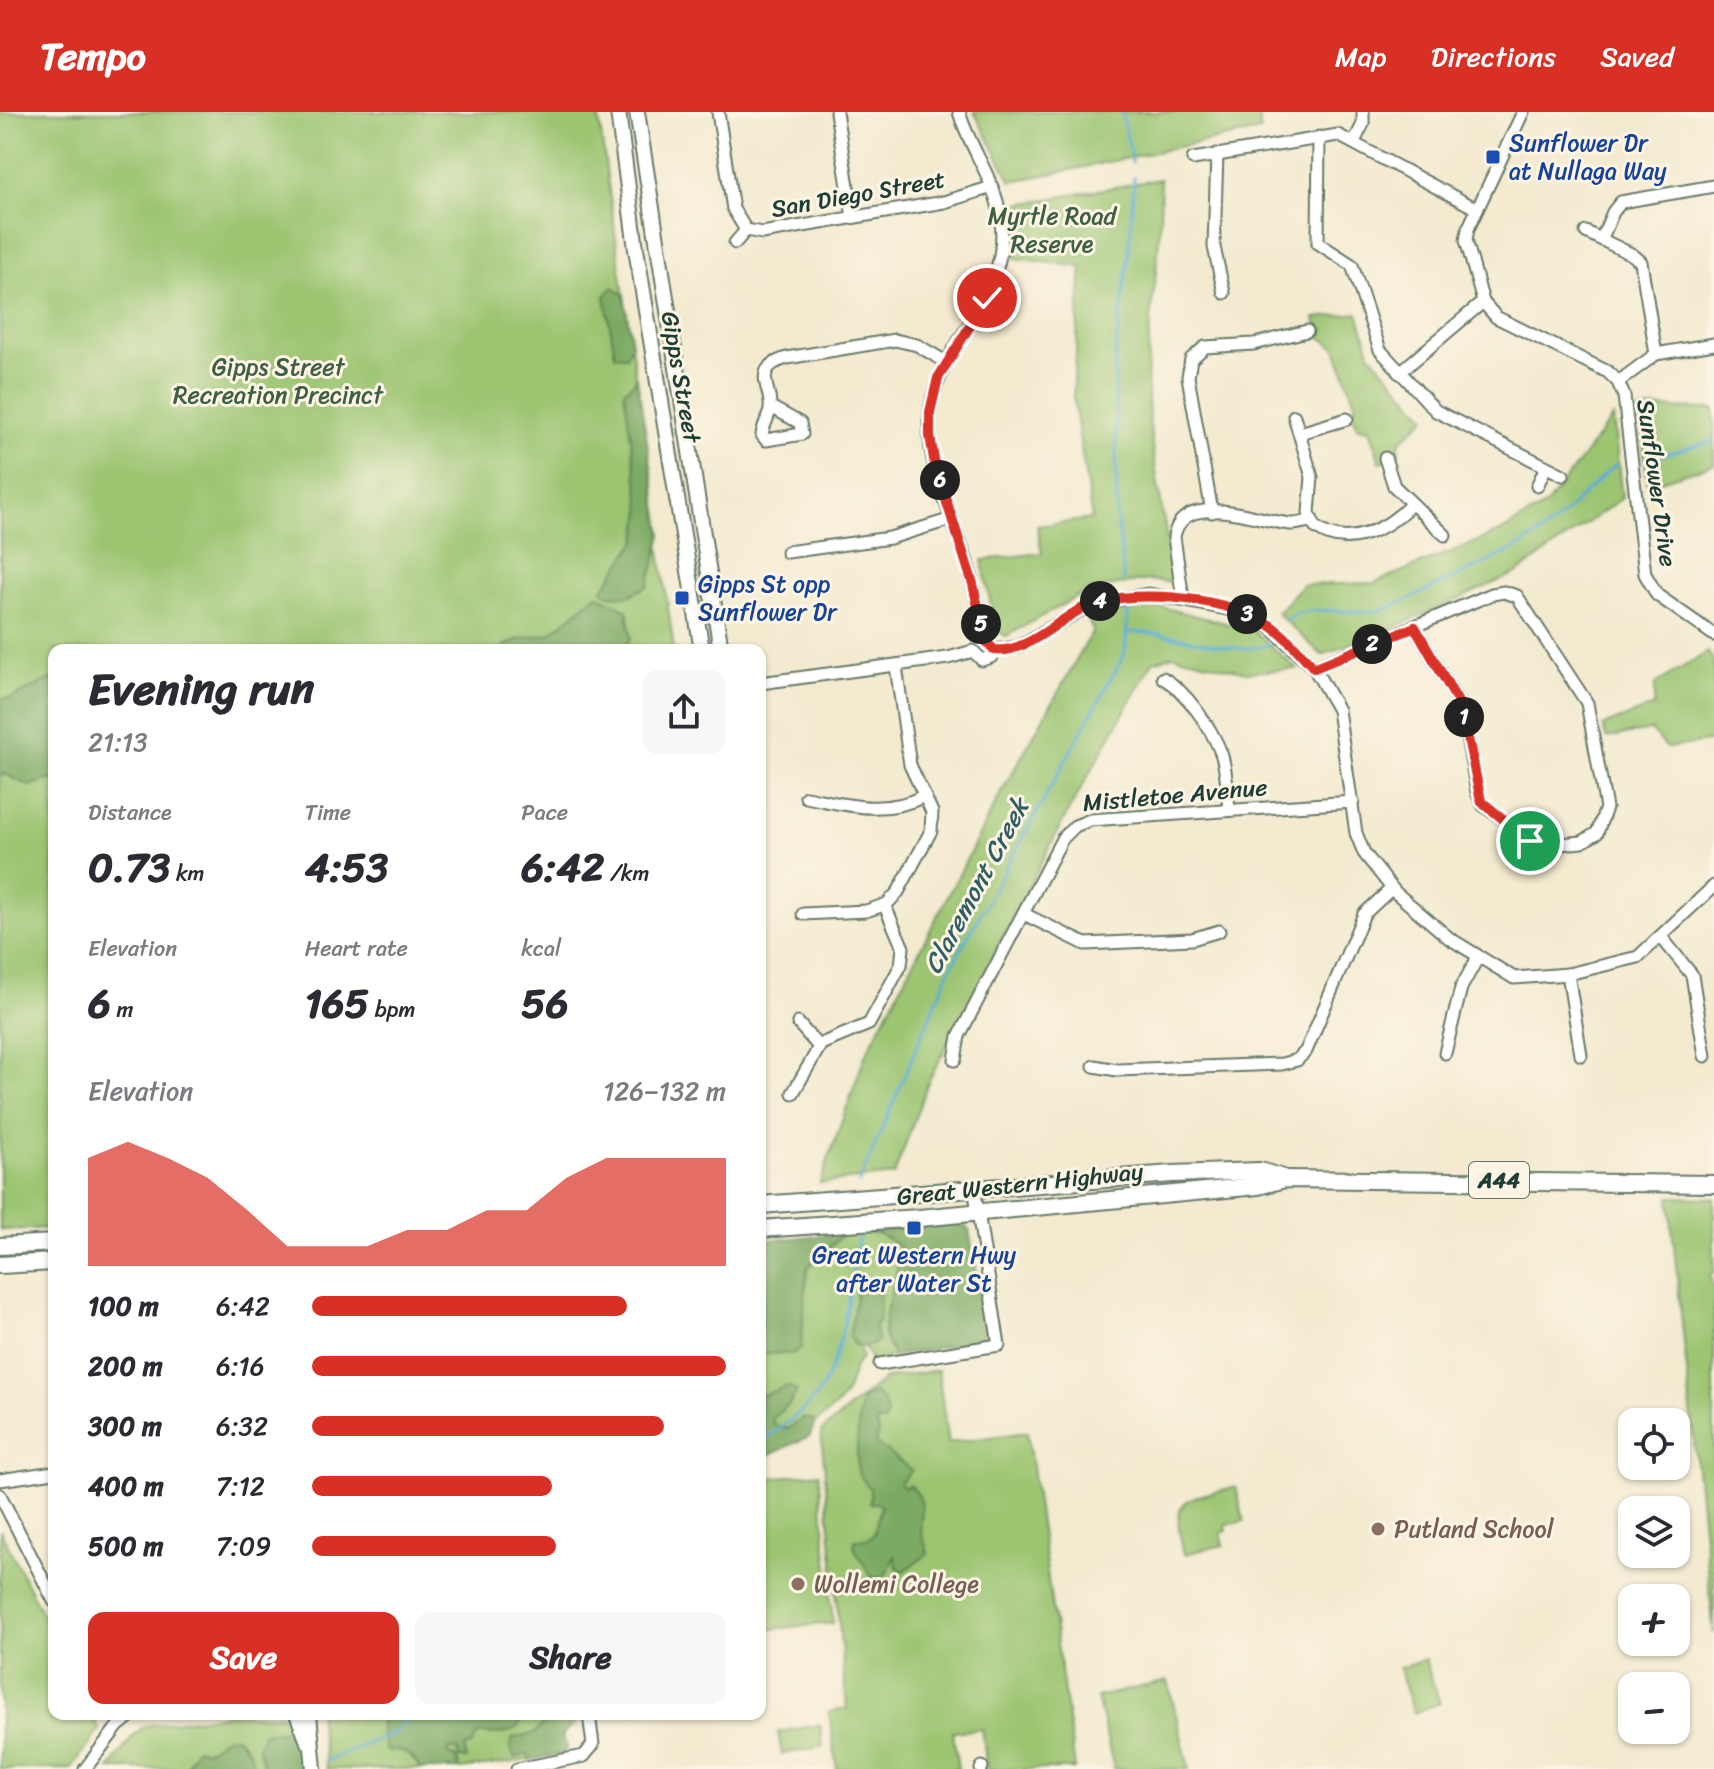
<!DOCTYPE html>
<meta charset="utf-8">
<style>
body{margin:0;font-family:Sriracha,sans-serif;background:#f7f7f7;color:#2b2b33;height:100vh;display:flex;flex-direction:column;font-size:30px;white-space:nowrap}
*{box-sizing:border-box;margin:0}
p{font-size:26px;color:#7c7c81}
.icon{flex:none;width:44px;height:44px;fill:none;stroke:currentColor;stroke-width:2;stroke-linecap:round;stroke-linejoin:round}
.map{position:relative;flex:1;overflow:hidden}
.sheet{position:absolute;left:48px;top:532px;width:718px;height:1076px;display:flex;flex-direction:column;background:#fff;border-radius:16px;box-shadow:0 2px 6px #0004}
.sheet>*{flex:none}
.fabs{position:absolute;left:1618px;top:1296px;display:grid;gap:16px}
.fabs a{display:grid;place-items:center;width:72px;height:72px;border-radius:16px;background:#fff;box-shadow:0 2px 6px #0004;font-size:40px}
.pin{position:absolute;display:grid;place-items:center;width:68px;height:68px;color:#fff;margin:-34px;border:4px solid #fff;border-radius:50%;box-shadow:0 2px 8px #0007}
.km{position:absolute;width:40px;height:40px;margin:-20px;border-radius:50%;background:#222;color:#fff;font-size:22px;line-height:40px;text-align:center}
.round{display:grid;place-items:center;flex:none;width:84px;height:84px;border-radius:16px;background:#f7f7f7}
.summary{display:flex;align-items:center;justify-content:space-between;height:136px;padding:0 40px}
h1{font-size:44px;font-weight:700;line-height:60px}
.stats{display:grid;grid-template-columns:repeat(3,1fr);gap:12px;height:136px;padding:8px 40px}
.stats div{display:grid;align-content:center}
.stats b{font-size:40px;font-weight:700}
.stats small{font-size:22px;font-weight:400}
.stats p{font-size:22px}
.chart{height:224px;padding:16px 40px}
.chart p{display:flex;justify-content:space-between}
.chart svg{width:100%;height:144px;margin-top:8px;fill:#d93025;opacity:.7}
.primary-button{display:flex;gap:16px;margin-top:auto;padding:16px 40px}
.primary-button a{flex:1;height:92px;border-radius:16px;background:#d93025;color:#fff;font-size:32px;font-weight:700;line-height:92px;text-align:center}
.primary-button a+a{background:#f7f7f7;color:#2b2b33}
ul{padding:0 40px;list-style:none;font-size:26px}
li{display:grid;grid-template-columns:128px 96px 1fr;align-items:center;height:60px}
li i{height:20px;border-radius:10px;background:#d93025}
header{display:flex;align-items:center;gap:48px;box-sizing:border-box;height:112px;padding:0 40px;background:#d93025;color:#fff}
header strong{font-size:38px}
nav{display:flex;gap:44px;margin-inline-start:auto;font-size:28px}
.map>svg:first-child{display:block}
.green{fill:#9cc572;stroke:#5e8153;stroke-width:2}
.forest{fill:#7daa64;stroke:#4e744c;stroke-width:2}
.lines{fill:none;stroke-linecap:round;stroke-linejoin:round}
.stream{stroke:#59acd4;stroke-width:3}
.minor-casing{stroke:#697a6a;stroke-width:15}
.major-casing{stroke:#697a6a;stroke-width:18}
.highway-casing{stroke:#697a6a;stroke-width:20}
.minor{stroke:#fff;stroke-width:11}
.major{stroke:#fff;stroke-width:14}
.highway{stroke:#fff;stroke-width:16}
.route-casing{stroke:#fff;stroke-width:16}
.route{stroke:#d93025;stroke-width:10}
.transit-dot{fill:#1a4fb4;stroke:#fcf5e5;stroke-width:3}
.education-dot{fill:#8d6e63;stroke:#fcf5e5;stroke-width:3}
.labels{text-anchor:middle;dominant-baseline:central;stroke-width:6;stroke-linejoin:round;paint-order:stroke}
.shield{fill:#fcf5e5;stroke:#617469;stroke-width:2}
.shield-label{font-size:22px;font-weight:bold;fill:#1f3d34}
.transit-label{font-size:24px;fill:#164399;stroke:#fcf5e5;text-anchor:start}
.street-label{font-size:24px;fill:#1f3d34;stroke:#fcf5e5}
.park-label{font-size:24px;fill:#3e5f44;stroke:#fcf5e5}
.education-label{font-size:24px;fill:#785e54;stroke:#fcf5e5;text-anchor:start}
.water-label{font-size:26px;font-style:italic;fill:#305e64;stroke:#fcf5e5}
</style>
<header>
<strong>Tempo</strong>
<nav><a>Map</a><a>Directions</a><a>Saved</a></nav>
</header>
<div class="map">
<svg width="1714" height="1657" viewBox="0 0 1714 1657">
<rect width="100%" height="100%" fill="#fcf5e5"/>
<filter id="ink" filterUnits="userSpaceOnUse"><feTurbulence type="fractalNoise" baseFrequency=".0125" numOctaves="2"/><feDisplacementMap in="SourceGraphic" scale="16" xChannelSelector="R" yChannelSelector="G"/><feConvolveMatrix kernelMatrix="1 2 1 2 8 2 1 2 1" color-interpolation-filters="sRGB"/></filter>
<filter id="wash" filterUnits="userSpaceOnUse"><feTurbulence type="fractalNoise" baseFrequency=".006" numOctaves="4" result="noise"/><feDisplacementMap in="SourceGraphic" scale="32" xChannelSelector="R" yChannelSelector="G"/><feGaussianBlur stdDeviation="1.8" result="paint"/><feColorMatrix in="noise" values="0 0 0 0 0 0 0 0 0 0 0 0 0 0 0 0 0 1.4 0 .05"/><feComposite in="paint" operator="in"/></filter>
<g filter="url(#wash)">
<rect width="100%" height="100%" fill="#f3eacf"/>
<g class="green">
<path d="M 0,0 L 598,0 L 674,538 L 54,538 L 54,631 L 0,635 Z"/>
<path d="M 974,0 L 1258,0 L 1261,19 C 1177,33 1095,55 1011,69 Z"/>
<path d="M 1160,67 C 1164,142 1144,214 1148,288 C 1151,347 1165,407 1173,465 L 1168,470 L 1149,468 L 1089,478 L 1006,524 L 996,518 L 982,448 L 1042,441 L 1037,414 L 1092,407 L 1073,284 L 1082,155 L 1015,146 L 1014,93 Z"/>
<path d="M 1358,201 L 1371,243 L 1426,305 L 1399,331 L 1398,345 L 1380,350 L 1370,317 L 1357,315 L 1352,296 L 1356,294 L 1336,236 L 1320,225 L 1315,206 Z"/>
<path d="M 1656,296 L 1714,297 L 1714,352 L 1648,373 L 1639,299 Z"/>
<path d="M 1613,305 L 1622,386 L 1519,460 L 1405,511 L 1322,543 L 1277,501 L 1302,473 L 1374,471 L 1500,420 L 1546,393 Z"/>
<path d="M 1147,496 L 1165,496 L 1253,518 L 1297,557 L 1246,560 L 1174,543 L 1153,549 L 1064,707 L 928,970 L 894,1063 L 820,1071 L 865,944 L 1002,679 L 1093,519 L 1088,508 L 1106,501 Z"/>
<path d="M 1708,540 L 1714,550 L 1714,629 L 1667,636 L 1651,618 L 1606,626 L 1603,614 L 1654,594 L 1655,572 Z"/>
<path d="M 5,661 L 30,674 L 54,666 L 54,1116 L 0,1118 L 0,663 Z"/>
<path d="M 1669,1085 L 1714,1086 L 1714,1160 L 1710,1163 L 1714,1180 L 1714,1522 Z"/>
<path d="M 878,1121 L 898,1132 C 904,1163 884,1189 884,1220 C 884,1229 891,1235 893,1244 L 873,1251 L 863,1233 L 877,1228 L 874,1219 C 878,1200 880,1191 869,1171 L 860,1170 L 852,1232 L 859,1235 L 862,1245 C 850,1258 852,1271 843,1286 C 836,1297 824,1303 814,1312 L 812,1307 L 787,1317 L 773,1313 L 772,1307 L 790,1291 L 775,1279 L 760,1284 L 760,1241 L 795,1241 L 810,1149 L 821,1144 L 842,1123 Z"/>
<path d="M 938,1258 L 948,1331 L 1027,1320 L 1075,1657 L 987,1657 L 982,1617 L 953,1620 L 958,1657 L 837,1657 L 829,1600 L 847,1597 L 821,1320 L 884,1267 Z"/>
<path d="M 819,1361 L 833,1511 L 760,1518 L 760,1367 Z"/>
<path d="M 1236,1375 L 1244,1409 L 1226,1413 L 1227,1419 L 1221,1421 L 1224,1433 L 1184,1442 C 1170,1383 1182,1388 1236,1375 Z"/>
<path d="M 0,1418 L 54,1526 L 54,1602 L 92,1602 L 99,1618 L 71,1657 L 0,1657 Z"/>
<path d="M 1425,1548 L 1440,1591 L 1414,1601 L 1399,1556 Z"/>
<path d="M 1168,1569 L 1189,1657 L 1114,1657 L 1097,1585 Z"/>
<path d="M 230,1602 L 287,1604 L 290,1618 L 264,1621 L 259,1635 L 265,1656 L 253,1655 L 225,1625 L 215,1635 L 194,1642 L 185,1657 L 109,1657 L 134,1623 L 145,1614 Z"/>
<path d="M 318,1602 L 372,1606 L 381,1602 L 381,1622 L 411,1643 L 421,1657 L 327,1657 Z"/>
<path d="M 522,1602 L 538,1602 L 547,1608 L 535,1621 L 524,1626 L 530,1648 L 460,1657 L 456,1645 L 448,1643 L 449,1637 L 458,1638 L 478,1621 L 503,1622 L 522,1609 Z"/>
<path d="M 820,1613 L 823,1635 L 782,1642 L 778,1620 Z"/>
</g>
<g class="forest">
<path d="M 613,175 L 624,183 L 632,233 L 626,244 L 615,243 L 605,184 Z"/>
<path d="M 637,267 L 662,423 L 648,474 L 628,484 L 609,483 L 602,478 L 637,428 L 641,397 L 624,279 Z"/>
<path d="M 597,483 L 627,498 L 631,526 L 622,538 L 505,538 L 503,535 L 519,527 L 550,522 Z"/>
<path d="M 54,565 L 54,666 L 30,674 L 5,662 L 0,663 L 0,587 L 12,586 Z"/>
<path d="M 962,1111 L 969,1118 L 987,1219 L 982,1228 L 893,1244 C 891,1235 884,1229 884,1220 C 884,1189 902,1163 898,1133 L 878,1121 L 842,1123 L 807,1156 L 801,1236 L 792,1242 L 760,1241 L 760,1129 Z"/>
<path d="M 865,1168 L 880,1180 L 879,1208 L 874,1214 L 878,1228 L 872,1233 L 859,1235 L 849,1226 L 857,1179 Z"/>
<path d="M 788,1274 L 797,1279 L 790,1291 L 772,1307 L 773,1313 L 788,1317 L 803,1306 L 812,1307 L 814,1312 L 810,1324 L 760,1347 L 760,1284 Z"/>
<path d="M 874,1281 L 884,1289 L 887,1303 L 884,1310 L 876,1310 L 879,1320 L 875,1331 L 912,1358 L 900,1371 L 904,1376 L 910,1373 C 931,1393 917,1402 922,1422 C 923,1428 927,1435 928,1442 L 904,1459 L 897,1456 L 895,1444 L 885,1464 L 872,1466 L 854,1435 L 855,1427 L 868,1427 L 874,1422 L 881,1395 L 878,1391 L 870,1391 L 870,1377 L 858,1361 C 856,1337 857,1312 862,1287 Z"/>
<path d="M 381,1602 L 522,1602 C 522,1625 495,1622 478,1622 L 471,1634 L 465,1634 L 466,1647 L 459,1646 L 458,1638 L 449,1637 L 448,1643 L 456,1645 L 460,1657 L 421,1657 C 411,1643 403,1636 386,1639 L 381,1622 Z"/>
<path d="M 538,1602 L 578,1602 L 578,1608 L 562,1624 L 567,1636 L 563,1642 L 530,1648 L 528,1642 L 515,1646 L 510,1635 L 513,1626 L 535,1621 L 547,1608 Z"/>
<path d="M 290,1618 L 303,1657 L 185,1657 L 196,1636 L 207,1639 L 225,1625 L 236,1624 L 250,1640 L 253,1654 L 264,1656 L 258,1635 L 264,1621 Z"/>
</g>
<g class="lines">
<g class="stream">
<path d="M 1122,0 L 1132,50"/>
<path d="M 1646,347 L 1714,329"/>
<path d="M 1124,469 L 1117,407 L 1115,243 L 1129,141 L 1134,65"/>
<path d="M 1285,509 C 1310,487 1354,507 1385,497 C 1404,491 1423,480 1441,472 C 1476,455 1512,441 1544,419 C 1571,400 1589,373 1616,353"/>
<path d="M 1127,521 C 1165,515 1242,548 1268,532"/>
<path d="M 859,1071 L 950,857 L 1125,541 L 1128,499"/>
<path d="M 760,1329 C 779,1318 815,1292 824,1272 C 846,1226 851,1172 859,1122"/>
<path d="M 326,1649 L 396,1620 L 412,1602"/>
<path d="M 299,1657 L 303,1654"/>
</g>
</g>
</g>
<g filter="url(#ink)">
<g class="lines">
<g class="minor-casing">
<g id="minor">
<path d="M 718,0 L 733,97 L 746,118"/>
<path d="M 836,0 L 853,105"/>
<path d="M 959,0 C 970,37 996,69 1001,108 C 1011,192 933,231 929,310 C 928,357 953,406 967,450 C 975,476 979,502 985,528"/>
<path d="M 1523,0 L 1468,117 L 1466,128 L 1483,190 L 1496,205 L 1608,260 L 1618,270 L 1624,284 L 1645,462 L 1657,483 L 1714,523"/>
<path d="M 1319,25 L 1318,131 L 1352,153 L 1380,238 L 1436,299 L 1563,363"/>
<path d="M 1354,30 L 1363,12 L 1363,0"/>
<path d="M 1217,42 L 1214,135 L 1224,181"/>
<path d="M 1193,47 L 1338,23 L 1477,97"/>
<path d="M 746,118 L 762,121 L 944,90 L 992,75"/>
<path d="M 1586,120 L 1633,143 L 1641,150 L 1656,242"/>
<path d="M 1602,126 L 1613,100 L 1621,90 L 1714,74"/>
<path d="M 735,131 L 746,118"/>
<path d="M 1399,261 L 1483,190"/>
<path d="M 1618,270 L 1656,242 L 1714,232"/>
<path d="M 771,295 L 800,311 L 802,322 L 766,328 L 762,323 C 763,314 768,307 770,298 C 773,276 749,257 787,246 L 895,228 L 917,233 L 946,250"/>
<path d="M 1294,304 L 1312,365 L 1309,401 L 1315,415 C 1347,439 1388,417 1411,392"/>
<path d="M 1300,321 L 1347,307"/>
<path d="M 1385,346 L 1394,374 L 1445,423"/>
<path d="M 1537,374 L 1546,355"/>
<path d="M 1212,400 L 1188,265 L 1191,247 L 1205,235 L 1254,232 L 1307,219"/>
<path d="M 787,440 L 890,426 L 952,407"/>
<path d="M 1183,487 L 1174,425 C 1182,375 1263,411 1292,412 C 1298,412 1304,410 1310,409"/>
<path d="M 994,538 L 1018,535 L 1091,492 L 1149,482 L 1237,499 L 1265,510 L 1314,556 L 1338,598 L 1356,721 L 1364,741 L 1395,780 L 1449,826 L 1514,866 L 1568,862 L 1638,845 L 1714,774"/>
<path d="M 973,539 L 982,548 L 991,545 L 994,538"/>
<path d="M 1314,556 L 1492,482 L 1504,480 L 1517,484 L 1587,591 L 1606,696 L 1597,721 L 1582,730 L 1539,734 L 1483,693 L 1477,680 L 1462,597 L 1415,515"/>
<path d="M 1163,566 C 1186,579 1211,615 1221,641 C 1227,658 1227,679 1229,698"/>
<path d="M 760,571 L 948,546 L 973,539"/>
<path d="M 806,685 C 847,693 885,704 924,684"/>
<path d="M 803,802 L 866,799 L 887,792 L 898,780 L 931,719 L 932,700 L 910,653 L 896,554"/>
<path d="M 1024,802 L 1085,832 L 1192,827 L 1219,819"/>
<path d="M 1662,826 L 1692,863 L 1705,944"/>
<path d="M 1568,862 L 1581,943"/>
<path d="M 798,911 L 818,934"/>
<path d="M 1445,941 L 1461,876 L 1478,845"/>
<path d="M 955,948 L 959,924 L 1062,727 L 1075,714 L 1090,708 L 1353,690"/>
<path d="M 1094,954 L 1117,958 L 1282,952 L 1297,948 L 1306,939 L 1364,802 L 1391,777"/>
<path d="M 793,981 L 821,932 L 869,912 L 901,853 L 903,836 L 885,794"/>
<path d="M 880,1252 L 999,1233 L 974,1075"/>
<path d="M 0,1368 L 54,1360"/>
<path d="M 0,1383 L 54,1489"/>
<path d="M 85,1657 L 118,1614 L 133,1602"/>
<path d="M 517,1657 L 584,1644 L 593,1633 L 589,1602"/>
<path d="M 981,1657 L 982,1655"/>
</g>
</g>
<g class="major-casing">
<g id="major">
<path d="M 618,0 L 636,137 L 702,538"/>
<path d="M 637,0 L 721,538"/>
<path d="M 297,1602 L 308,1630"/>
<path d="M 309,1602 L 314,1657"/>
</g>
</g>
<g class="highway-casing">
<g id="highway">
<path d="M 760,1093 L 1172,1062 L 1260,1059 L 1283,1066"/>
<path d="M 760,1117 L 919,1106 L 1258,1074 L 1285,1067 L 1714,1072"/>
<path d="M 0,1134 L 54,1131"/>
<path d="M 0,1153 L 54,1150"/>
</g>
</g>
<use href="#minor" class="minor"/>
<use href="#major" class="major"/>
<use href="#highway" class="highway"/>
</g>
</g>
<g class="lines" filter="url(#ink)">
<g class="route-casing">
<path id="route" d="M 987,186 L 938,266 L 930,300 L 930,324 L 935,353 L 973,472 L 985,528 L 994,538 C 1025,542 1054,511 1081,497 C 1125,474 1223,485 1265,510 C 1284,521 1299,540 1314,556 L 1415,515 L 1462,597 L 1481,689 L 1530,729"/>
</g>
<use href="#route" class="route"/>
</g>
<g class="transit-dot">
<rect x="1485" y="37" width="16" height="16" rx="4"/>
<rect x="674" y="478" width="16" height="16" rx="4"/>
<rect x="906" y="1108" width="16" height="16" rx="4"/>
</g>
<g class="education-dot">
<circle cx="1378" cy="1417" r="8"/>
<circle cx="798" cy="1472" r="8"/>
</g>
<g class="labels">
<rect class="shield" x="1469" y="1050" width="60" height="36" rx="6"/>
<g class="shield-label">
<text x="1499" y="1068">A44</text>
</g>
<g class="transit-label">
<text x="1509" y="31">Sunflower Dr<tspan x="1509" dy="28">at Nullaga Way</tspan></text>
<text x="698" y="472">Gipps St opp<tspan x="698" dy="28">Sunflower Dr</tspan></text>
<text x="914" y="1143" text-anchor="middle">Great Western Hwy<tspan x="914" dy="28">after Water St</tspan></text>
</g>
<g class="street-label">
<text transform="translate(858 82) rotate(-10)">San Diego Street</text>
<text transform="translate(681 265) rotate(80)">Gipps Street</text>
<text transform="translate(1657 371) rotate(82)">Sunflower Drive</text>
<text transform="translate(1175 683) rotate(-5)">Mistletoe Avenue</text>
<text transform="translate(1020 1072) rotate(-6)">Great Western Highway</text>
</g>
<g class="park-label">
<text x="1052" y="104">Myrtle Road<tspan x="1052" dy="28">Reserve</tspan></text>
<text x="278" y="255">Gipps Street<tspan x="278" dy="28">Recreation Precinct</tspan></text>
</g>
<g class="education-label">
<text x="1394" y="1417">Putland School</text>
<text x="814" y="1472">Wollemi College</text>
</g>
<g class="water-label">
<text transform="translate(976 774) rotate(-62)">Claremont Creek</text>
</g>
</g>
</svg>
<div class="fabs">
<a><svg class="icon" aria-label="locate" viewBox="0 0 24 24"><circle cx="12" cy="12" r="6"/><path d="M12 2v4M12 18v4M2 12h4M18 12h4"/></svg></a>
<a><svg class="icon" aria-label="layers" viewBox="0 0 24 24"><path d="M12 4l9 5-9 5-9-5zM3 14l9 5 9-5"/></svg></a>
<a>+</a>
<a>−</a>
</div>
<div class="pin" style="left:1530px;top:729px;background:#1e9e55"><svg class="icon" aria-label="arrive" viewBox="0 0 24 24"><path d="M6 21V4h12l-3 4 3 4H6"/></svg></div>
<div class="pin" style="left:987px;top:186px;background:#d93025"><svg class="icon" aria-label="check" viewBox="0 0 24 24"><path d="M5 12l5 5 9-10"/></svg></div>
<b class="km" style="left:1464px;top:605px">1</b>
<b class="km" style="left:1372px;top:532px">2</b>
<b class="km" style="left:1247px;top:502px">3</b>
<b class="km" style="left:1100px;top:489px">4</b>
<b class="km" style="left:981px;top:512px">5</b>
<b class="km" style="left:940px;top:368px">6</b>
<section class="sheet">
<div class="summary"><div><h1>Evening run</h1><p>21:13</p></div><a class="round"><svg class="icon" aria-label="share" viewBox="0 0 24 24"><path d="M12 15V3M7 8l5-5 5 5M5 13v7h14v-7"/></svg></a></div>
<div class="stats">
<div><p>Distance</p><b>0.73<small> km</small></b></div>
<div><p>Time</p><b>4:53</b></div>
<div><p>Pace</p><b>6:42<small> /km</small></b></div>
</div>
<div class="stats">
<div><p>Elevation</p><b>6<small> m</small></b></div>
<div><p>Heart rate</p><b>165<small> bpm</small></b></div>
<div><p>kcal</p><b>56</b></div>
</div>
<div class="chart"><p><span>Elevation</span>126–132 m</p>
<svg viewBox="0 0 160 44" preserveAspectRatio="none"><path d="M0 44V11L10 6L20 11L30 17L40 27L50 38L60 38L70 38L80 33L90 33L100 27L110 27L120 17L130 11L140 11L150 11L160 11V44z"/></svg>
</div>
<ul>
<li><b>100 m</b>6:42<i style="width:76%"></i></li>
<li><b>200 m</b>6:16<i style="width:100%"></i></li>
<li><b>300 m</b>6:32<i style="width:85%"></i></li>
<li><b>400 m</b>7:12<i style="width:58%"></i></li>
<li><b>500 m</b>7:09<i style="width:59%"></i></li>
</ul>
<div class="primary-button"><a>Save</a><a>Share</a></div>
</section>
</div>
